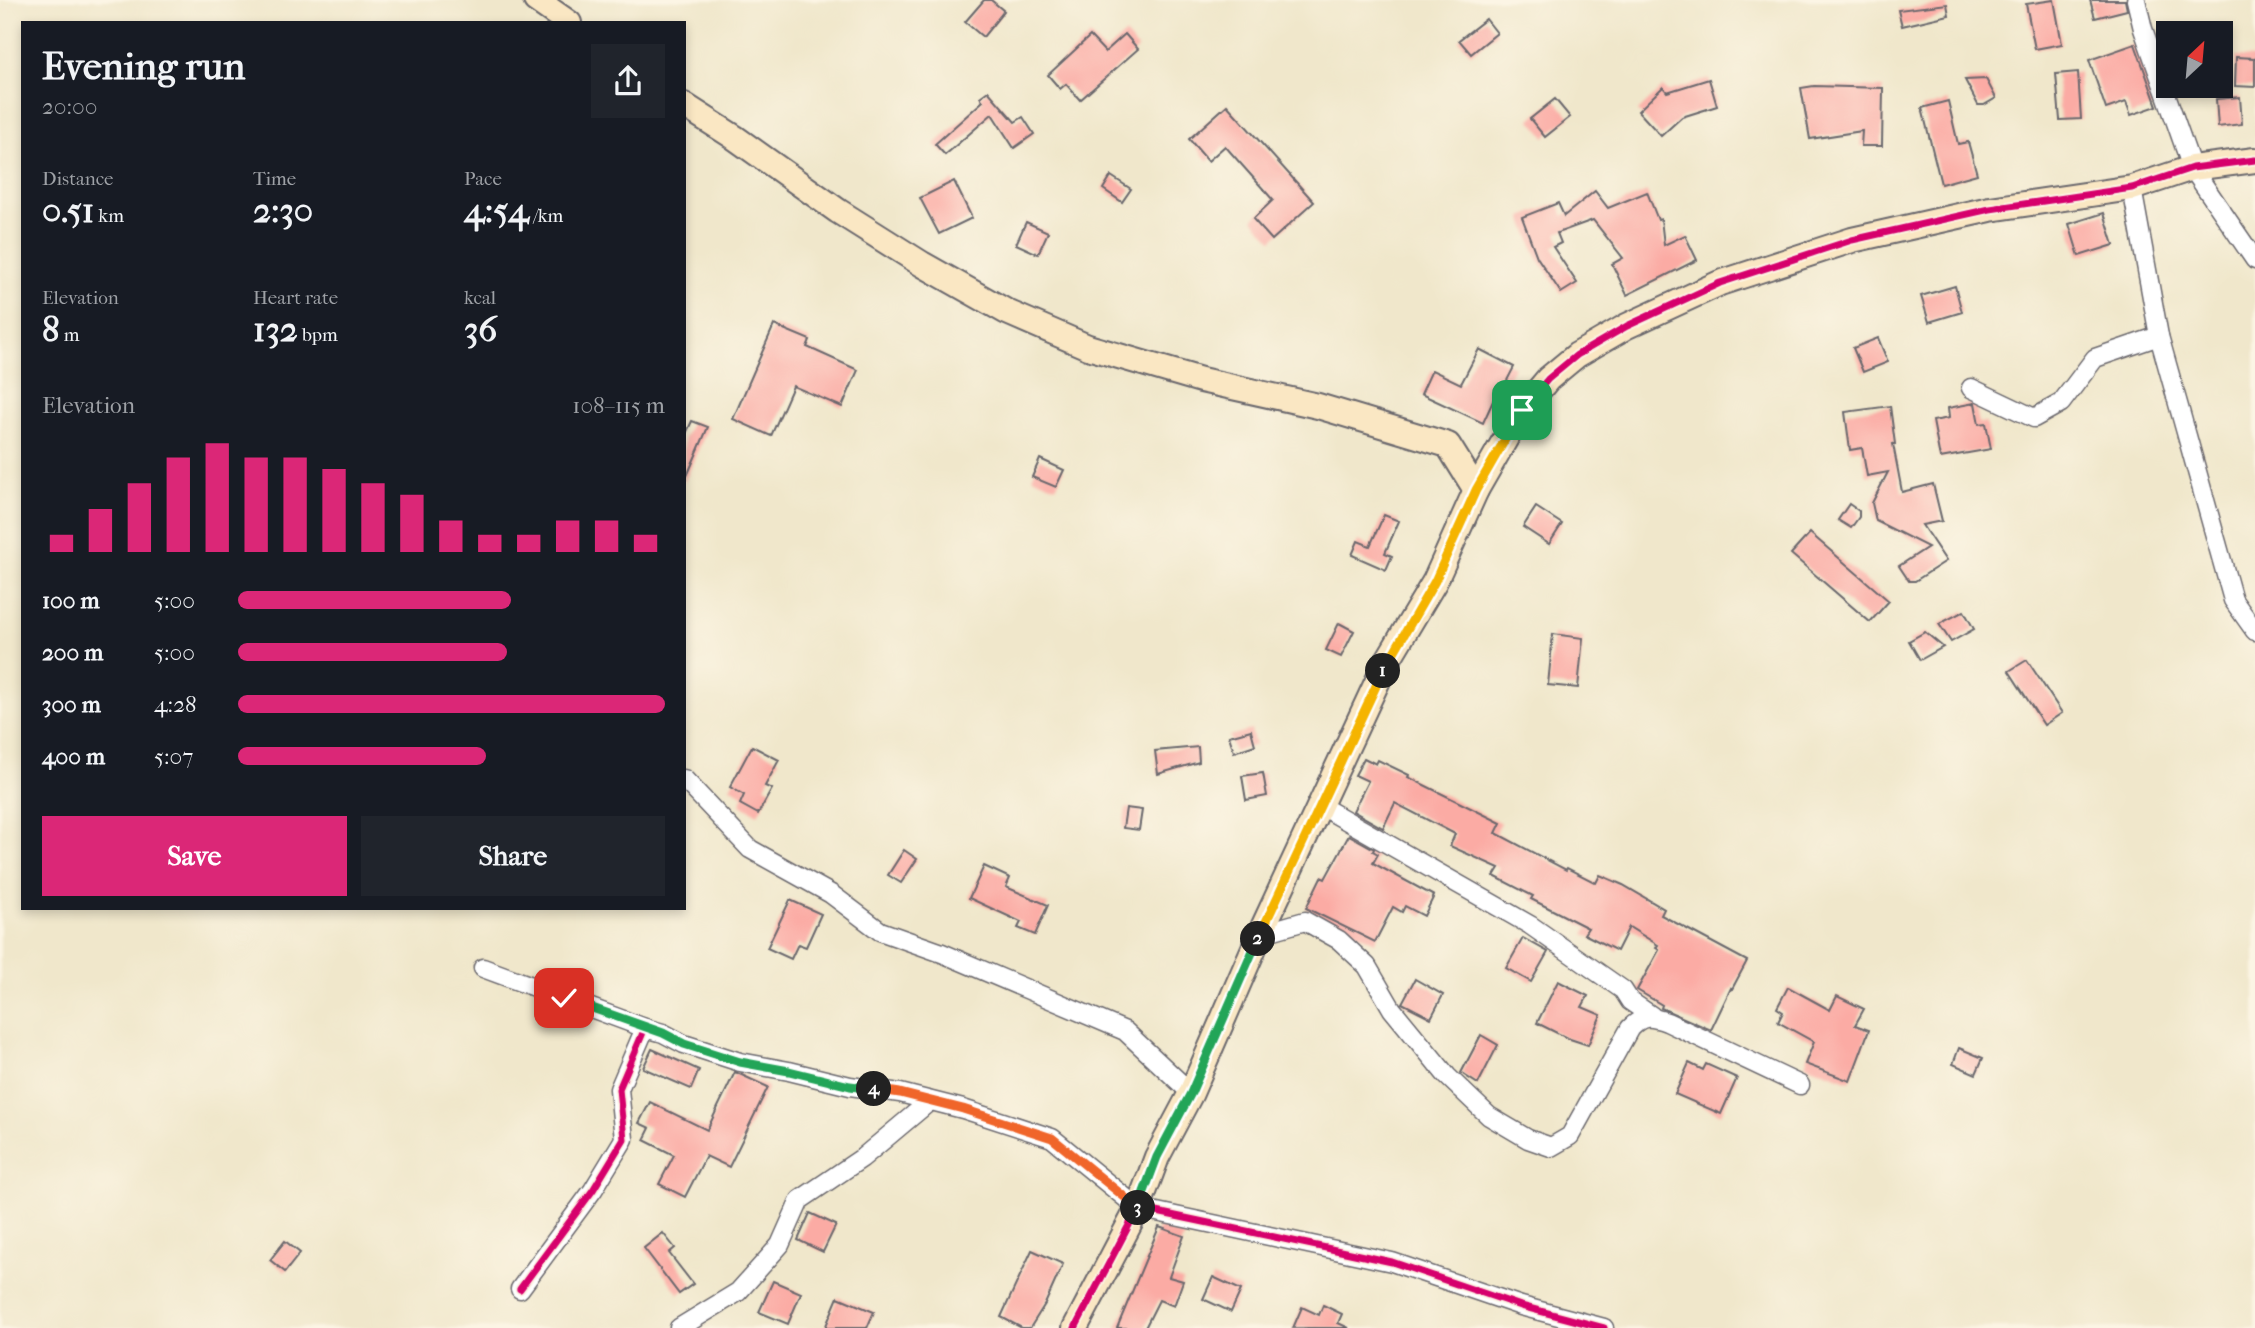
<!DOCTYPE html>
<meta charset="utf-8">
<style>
body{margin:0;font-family:"IM FELL French Canon",serif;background:#20242c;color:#f1f3f6;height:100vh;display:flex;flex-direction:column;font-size:26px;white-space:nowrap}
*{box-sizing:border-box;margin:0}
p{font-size:23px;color:#9ea1a6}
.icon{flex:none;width:38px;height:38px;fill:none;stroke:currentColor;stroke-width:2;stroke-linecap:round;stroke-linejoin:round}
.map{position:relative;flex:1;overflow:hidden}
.panel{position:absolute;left:21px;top:21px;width:665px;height:889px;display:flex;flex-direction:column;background:#171b24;border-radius:0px;box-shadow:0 4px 10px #0003}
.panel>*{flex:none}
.needle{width:46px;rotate:26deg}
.fabs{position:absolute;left:2156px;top:21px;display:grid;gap:14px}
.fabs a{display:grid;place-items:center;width:77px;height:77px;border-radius:0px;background:#171b24;box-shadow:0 4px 10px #0003;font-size:35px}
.pin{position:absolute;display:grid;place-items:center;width:60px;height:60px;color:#fff;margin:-30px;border-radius:14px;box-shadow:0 4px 10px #0006}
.km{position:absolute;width:35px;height:35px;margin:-18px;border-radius:50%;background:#222;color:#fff;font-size:19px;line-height:35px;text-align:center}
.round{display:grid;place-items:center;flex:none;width:74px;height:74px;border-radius:0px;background:#20242c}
.headline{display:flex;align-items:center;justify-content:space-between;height:119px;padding:0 21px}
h1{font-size:38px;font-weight:700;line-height:52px}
.metrics{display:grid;grid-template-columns:repeat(3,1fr);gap:10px;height:119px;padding:7px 21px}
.metrics div{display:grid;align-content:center}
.metrics b{font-size:35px;font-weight:700}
.metrics small{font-size:19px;font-weight:400}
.metrics p{font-size:19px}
.chart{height:196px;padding:14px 21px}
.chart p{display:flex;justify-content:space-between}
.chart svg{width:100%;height:126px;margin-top:7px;stroke:#db2777;stroke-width:6}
.button{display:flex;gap:14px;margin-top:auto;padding:14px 21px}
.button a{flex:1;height:80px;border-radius:0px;background:#db2777;color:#fff;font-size:28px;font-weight:700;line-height:80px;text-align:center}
.button a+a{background:#20242c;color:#f1f3f6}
ul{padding:0 21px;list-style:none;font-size:23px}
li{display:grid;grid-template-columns:112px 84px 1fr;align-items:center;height:52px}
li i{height:18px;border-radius:9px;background:#db2777}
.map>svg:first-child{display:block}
.building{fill:#fbaba4}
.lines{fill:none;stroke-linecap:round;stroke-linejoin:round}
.street-casing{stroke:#6a676d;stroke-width:21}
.secondary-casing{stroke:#6a676d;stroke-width:28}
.street{stroke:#fff;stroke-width:18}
.secondary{stroke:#fae7c3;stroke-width:24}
.cycleway-casing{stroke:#fcf5e5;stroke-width:11}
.cycleway{stroke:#d6006c;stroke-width:7}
.split-1-casing{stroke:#fff;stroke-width:14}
.split-2-casing{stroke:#fff;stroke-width:14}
.split-3-casing{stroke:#fff;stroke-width:14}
.split-4-casing{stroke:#fff;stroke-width:14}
.split-5-casing{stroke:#fff;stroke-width:14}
.split-1{stroke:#f5b400;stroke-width:9}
.split-2{stroke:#f5b400;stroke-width:9}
.split-3{stroke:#22a559;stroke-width:9}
.split-4{stroke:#f0652b;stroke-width:9}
.split-5{stroke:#22a559;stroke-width:9}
</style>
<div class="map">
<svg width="2255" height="1328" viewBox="0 0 2255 1328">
<rect width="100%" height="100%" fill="#fcf5e5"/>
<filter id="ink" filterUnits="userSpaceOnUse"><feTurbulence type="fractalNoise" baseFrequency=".0143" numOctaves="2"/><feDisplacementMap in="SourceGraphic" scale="14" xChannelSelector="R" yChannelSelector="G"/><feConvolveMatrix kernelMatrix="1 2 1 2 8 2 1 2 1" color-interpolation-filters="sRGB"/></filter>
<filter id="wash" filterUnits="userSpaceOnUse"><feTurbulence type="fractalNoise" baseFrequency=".00686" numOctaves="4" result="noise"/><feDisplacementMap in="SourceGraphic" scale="28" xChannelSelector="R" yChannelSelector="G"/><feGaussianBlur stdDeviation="1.57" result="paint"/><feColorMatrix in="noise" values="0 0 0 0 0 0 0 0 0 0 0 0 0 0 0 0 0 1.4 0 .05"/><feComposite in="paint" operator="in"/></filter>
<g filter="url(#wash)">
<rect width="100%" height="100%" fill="#f0e7cb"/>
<g id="blocks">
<g class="building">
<path d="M 984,0 L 991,0 L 1004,11 L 983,37 L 965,22 Z"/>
<path d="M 2054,0 L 2062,44 L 2035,49 L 2026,4 Z"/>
<path d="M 2090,0 L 2125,0 L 2127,10 L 2095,18 Z"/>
<path d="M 1947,4 L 1949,15 L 1902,26 L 1898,10 Z"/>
<path d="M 1486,19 L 1497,33 L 1471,54 L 1459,40 Z"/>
<path d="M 1125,34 L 1138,49 L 1080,100 L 1066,84 L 1060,89 L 1048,75 L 1090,36 L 1105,52 Z"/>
<path d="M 2135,44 L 2157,106 L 2131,115 L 2126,102 L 2106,109 L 2089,60 Z"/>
<path d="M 2236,57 L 2255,58 L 2255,87 L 2235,86 Z"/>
<path d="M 2078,72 L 2081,119 L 2060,120 L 2056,74 Z"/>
<path d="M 1709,79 L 1717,106 L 1682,117 L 1661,136 L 1638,111 L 1663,87 L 1667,92 Z"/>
<path d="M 1986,79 L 1996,98 L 1984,105 L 1978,105 L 1965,80 Z"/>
<path d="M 1814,86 L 1883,88 L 1882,146 L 1861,146 L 1862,131 L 1810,139 L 1801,88 Z"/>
<path d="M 988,91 L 1015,122 L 1023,117 L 1034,134 L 1014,148 L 992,114 L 945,155 L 935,144 L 983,101 L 980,97 Z"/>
<path d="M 2240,97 L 2242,124 L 2218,127 L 2216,99 Z"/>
<path d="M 1555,99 L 1570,117 L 1545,137 L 1530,119 Z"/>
<path d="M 1948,101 L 1958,144 L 1968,142 L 1977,174 L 1941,184 L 1922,108 Z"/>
<path d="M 1227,105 L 1314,202 L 1272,240 L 1253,219 L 1273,200 L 1225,146 L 1208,161 L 1189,139 Z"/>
<path d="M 1111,176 L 1131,189 L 1122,202 L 1103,189 Z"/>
<path d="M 954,181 L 972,218 L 939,234 L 920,198 Z"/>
<path d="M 1595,191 L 1608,208 L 1647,192 L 1658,220 L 1661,219 L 1664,245 L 1685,235 L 1697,260 L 1627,295 L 1612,264 L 1623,258 L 1593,220 L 1557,233 L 1561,243 L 1553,247 L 1577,283 L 1561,293 L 1537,257 L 1522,217 L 1558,203 L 1564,216 Z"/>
<path d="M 2104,213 L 2114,245 L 2079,256 L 2069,224 Z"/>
<path d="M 1026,222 L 1048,232 L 1038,254 L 1016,244 Z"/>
<path d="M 1955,286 L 1962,312 L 1929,322 L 1921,296 Z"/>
<path d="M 774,325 L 810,340 L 807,347 L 858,370 L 842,407 L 793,386 L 771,436 L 733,419 Z"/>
<path d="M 1878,338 L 1888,362 L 1863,372 L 1853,348 Z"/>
<path d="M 1479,349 L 1514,367 L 1501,392 L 1498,390 L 1483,423 L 1421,394 L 1432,370 L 1461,384 Z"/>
<path d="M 1975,403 L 1979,424 L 1986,423 L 1991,449 L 1940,458 L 1933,421 L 1949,418 L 1948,408 Z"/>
<path d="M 1890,406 L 1895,444 L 1893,444 L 1902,492 L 1933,484 L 1942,521 L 1922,525 L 1946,561 L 1915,581 L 1909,581 L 1899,566 L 1928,547 L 1876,521 L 1872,503 L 1888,472 L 1867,476 L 1862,448 L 1850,450 L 1845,412 Z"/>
<path d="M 692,421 L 708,427 L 684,483 L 684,438 Z"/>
<path d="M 1040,459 L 1064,470 L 1056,487 L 1032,477 Z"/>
<path d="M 1849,504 L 1859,511 L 1859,517 L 1851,528 L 1838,520 Z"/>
<path d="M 1536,507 L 1562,524 L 1549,544 L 1523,527 Z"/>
<path d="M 1384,515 L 1399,521 L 1385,553 L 1392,556 L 1386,570 L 1352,555 L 1358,541 L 1370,546 Z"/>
<path d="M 1810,533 L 1889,601 L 1870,622 L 1791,554 Z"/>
<path d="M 1964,611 L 1974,629 L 1951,642 L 1939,624 Z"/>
<path d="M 1339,623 L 1354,631 L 1341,657 L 1326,650 Z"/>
<path d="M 1925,632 L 1943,647 L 1920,660 L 1909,641 Z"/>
<path d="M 1553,634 L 1583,638 L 1578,688 L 1548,685 Z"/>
<path d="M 2027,660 L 2062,713 L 2044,725 L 2009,671 Z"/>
<path d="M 1251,730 L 1255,745 L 1234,752 L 1229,736 Z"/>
<path d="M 752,746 L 779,760 L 765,786 L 772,789 L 758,814 L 740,804 L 744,795 L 730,787 Z"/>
<path d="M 1198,747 L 1199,762 L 1158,774 L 1155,751 Z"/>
<path d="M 1364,758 L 1376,764 L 1378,760 L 1409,775 L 1408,777 L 1501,823 L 1496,833 L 1566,870 L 1567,868 L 1596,883 L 1600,875 L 1623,885 L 1664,909 L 1661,915 L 1747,961 L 1732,989 L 1731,988 L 1711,1030 L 1661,1008 L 1662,1005 L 1637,990 L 1659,950 L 1656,948 L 1658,945 L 1629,927 L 1617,951 L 1584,934 L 1588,928 L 1531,899 L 1533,896 L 1494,876 L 1499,868 L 1450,846 L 1455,834 L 1395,803 L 1383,828 L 1353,811 L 1368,781 L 1355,775 Z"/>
<path d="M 1263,773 L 1267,796 L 1246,800 L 1242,776 Z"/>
<path d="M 1126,808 L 1142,810 L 1139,830 L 1123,828 Z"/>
<path d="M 1349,835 L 1374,849 L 1373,851 L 1378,854 L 1373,863 L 1434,896 L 1424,916 L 1405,906 L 1402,912 L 1393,907 L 1375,942 L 1306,908 L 1321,877 L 1325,879 Z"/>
<path d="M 904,850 L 917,859 L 901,883 L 888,875 Z"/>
<path d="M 984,866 L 1010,878 L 1006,887 L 1048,905 L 1035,935 L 1018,928 L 1021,922 L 969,898 Z"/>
<path d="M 790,900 L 821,914 L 806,947 L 798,944 L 791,959 L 767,948 Z"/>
<path d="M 1523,938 L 1548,952 L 1531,982 L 1506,968 Z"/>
<path d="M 1415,979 L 1443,995 L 1431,1018 L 1402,1003 Z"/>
<path d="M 1558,981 L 1588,996 L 1582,1007 L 1601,1015 L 1588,1045 L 1567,1038 L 1537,1023 Z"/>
<path d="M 1788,987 L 1830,1010 L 1837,996 L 1864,1009 L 1855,1025 L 1869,1030 L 1850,1081 L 1805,1064 L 1814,1042 L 1778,1022 L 1783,1012 L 1777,1008 Z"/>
<path d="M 1481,1035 L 1498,1045 L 1478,1084 L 1461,1073 Z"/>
<path d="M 1959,1048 L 1983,1058 L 1976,1074 L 1953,1064 Z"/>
<path d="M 652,1049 L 699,1070 L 691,1089 L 643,1068 Z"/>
<path d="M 1689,1063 L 1703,1070 L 1706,1064 L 1737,1078 L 1721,1114 L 1675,1094 Z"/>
<path d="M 735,1072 L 768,1087 L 729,1167 L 706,1156 L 685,1197 L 659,1184 L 674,1155 L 644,1140 L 650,1128 L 639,1123 L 650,1102 L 707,1130 Z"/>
<path d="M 810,1213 L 836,1225 L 823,1252 L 798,1240 Z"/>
<path d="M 1159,1227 L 1184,1236 L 1169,1277 L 1183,1281 L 1174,1306 L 1159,1300 L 1145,1328 L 1117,1328 Z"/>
<path d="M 663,1233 L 675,1248 L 669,1253 L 693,1284 L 679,1294 L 644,1248 Z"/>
<path d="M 285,1241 L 300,1253 L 285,1272 L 270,1260 Z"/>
<path d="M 1032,1250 L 1063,1264 L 1045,1304 L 1030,1328 L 1022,1328 L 1001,1317 Z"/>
<path d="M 1213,1277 L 1241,1290 L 1231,1312 L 1203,1299 Z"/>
<path d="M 773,1281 L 801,1293 L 788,1324 L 759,1312 Z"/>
<path d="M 838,1297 L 874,1312 L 867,1328 L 825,1328 Z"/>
<path d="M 1323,1305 L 1342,1314 L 1338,1323 L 1349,1328 L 1293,1328 L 1302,1307 L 1319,1315 Z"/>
</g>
</g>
</g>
<g filter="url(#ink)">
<use href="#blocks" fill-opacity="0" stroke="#6a676d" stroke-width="2"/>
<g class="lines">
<g class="street-casing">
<g id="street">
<path d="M 2136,0 L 2143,29 L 2192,168 L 2255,260"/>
<path d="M 2132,188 L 2159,336 L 2233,600 L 2255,631"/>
<path d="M 1971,388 L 2034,418 L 2061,403 L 2095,358 L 2159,336"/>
<path d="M 684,779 L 750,849 L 831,894 L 880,931 L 942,953 L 1125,1031 L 1191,1093"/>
<path d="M 1321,806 L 1530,925 L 1623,990 L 1630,1001 L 1652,1016"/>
<path d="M 1260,934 L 1305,921 L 1339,940 L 1367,966 L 1392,1009 L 1447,1076 L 1489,1116 L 1528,1139 L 1551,1147 L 1570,1136 L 1630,1028 C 1643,1015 1650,1016 1667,1022 L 1800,1085"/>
<path d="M 483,968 L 645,1028"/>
<path d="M 520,1289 L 593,1190 L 624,1139 L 619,1089 L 645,1028 L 663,1033 L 684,1044 L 740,1062 L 789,1071 L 850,1086 L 900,1093 L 963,1109 L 1052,1138 L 1138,1208 L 1392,1262 L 1521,1306 L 1604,1328"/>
<path d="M 679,1328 L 738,1292 L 780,1245 L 800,1200 L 862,1158 L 930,1101"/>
</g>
</g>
<g class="secondary-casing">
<g id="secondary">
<path d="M 536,0 L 569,23"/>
<path d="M 684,105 L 734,137 L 838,211 L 922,264 L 1007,312 L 1088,347 L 1201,380 L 1318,406 L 1448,445 L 1476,490"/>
<path d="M 1075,1328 L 1138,1208 L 1157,1157 L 1191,1093 L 1260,934 L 1386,663 L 1435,581 L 1476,490 L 1522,410 L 1548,379 L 1577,355 L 1627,326 L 1720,283 L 1852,240 L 1990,209 L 2132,188 L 2192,168 L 2255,160"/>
</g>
</g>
<use href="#street" class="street"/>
<use href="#secondary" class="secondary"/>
<g class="cycleway-casing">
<g id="cycleway">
<path d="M 520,1289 L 593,1190 L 624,1139 L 619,1089 L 645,1028 L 663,1033 L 684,1044 L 740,1062 L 789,1071 L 850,1086 L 900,1093 L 963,1109 L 1052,1138 L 1138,1208 L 1392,1262 L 1521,1306 L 1604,1328"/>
<path d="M 1075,1328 L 1138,1208 L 1157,1157 L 1191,1093 L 1260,934 L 1386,663 L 1435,581 L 1476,490 L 1522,410 L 1548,379 L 1577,355 L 1627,326 L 1720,283 L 1852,240 L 1990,209 L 2132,188 L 2192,168 L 2255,160"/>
</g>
</g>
<use href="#cycleway" class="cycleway"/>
</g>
</g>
<g class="lines" filter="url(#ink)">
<g class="split-1-casing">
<path id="split-1" d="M 1383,671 L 1435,581 L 1476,490 L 1522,410"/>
</g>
<g class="split-2-casing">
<path id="split-2" d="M 1258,939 L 1383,671"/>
</g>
<g class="split-3-casing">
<path id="split-3" d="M 1138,1208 L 1157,1157 L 1191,1093 L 1258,939"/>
</g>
<g class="split-4-casing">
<path id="split-4" d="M 874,1089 L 900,1093 L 963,1109 L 1052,1138 L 1138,1208"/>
</g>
<g class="split-5-casing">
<path id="split-5" d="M 564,998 L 663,1033 L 684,1044 L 740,1062 L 789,1071 L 850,1086 L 874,1089"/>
</g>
<use href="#split-1" class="split-1"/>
<use href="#split-2" class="split-2"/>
<use href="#split-3" class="split-3"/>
<use href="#split-4" class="split-4"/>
<use href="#split-5" class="split-5"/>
</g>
</svg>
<div class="fabs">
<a><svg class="needle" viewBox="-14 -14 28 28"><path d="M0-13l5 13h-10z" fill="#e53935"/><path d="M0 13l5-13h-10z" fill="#9ea1a6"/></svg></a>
</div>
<div class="pin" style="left:1522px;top:410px;background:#1e9e55"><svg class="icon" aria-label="arrive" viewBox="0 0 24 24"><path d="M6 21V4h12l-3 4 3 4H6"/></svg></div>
<div class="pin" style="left:564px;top:998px;background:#d93025"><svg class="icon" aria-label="check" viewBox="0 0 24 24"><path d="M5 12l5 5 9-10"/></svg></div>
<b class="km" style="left:1383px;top:671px">1</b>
<b class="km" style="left:1258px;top:939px">2</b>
<b class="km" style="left:1138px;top:1208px">3</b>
<b class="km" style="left:874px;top:1089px">4</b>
<section class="panel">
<div class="headline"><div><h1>Evening run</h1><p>20:00</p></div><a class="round"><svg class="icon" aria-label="share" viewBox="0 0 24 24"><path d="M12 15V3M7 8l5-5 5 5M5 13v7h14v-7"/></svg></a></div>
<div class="metrics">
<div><p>Distance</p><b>0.51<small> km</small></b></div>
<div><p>Time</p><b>2:30</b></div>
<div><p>Pace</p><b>4:54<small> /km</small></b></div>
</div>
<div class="metrics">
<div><p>Elevation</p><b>8<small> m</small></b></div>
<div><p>Heart rate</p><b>132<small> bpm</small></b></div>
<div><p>kcal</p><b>36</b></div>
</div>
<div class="chart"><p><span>Elevation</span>108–115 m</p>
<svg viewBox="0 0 160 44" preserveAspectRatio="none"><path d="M5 44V38M15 44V29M25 44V20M35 44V11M45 44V6M55 44V11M65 44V11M75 44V15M85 44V20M95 44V24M105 44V33M115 44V38M125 44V38M135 44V33M145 44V33M155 44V38"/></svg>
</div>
<ul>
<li><b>100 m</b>5:00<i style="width:64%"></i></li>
<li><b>200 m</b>5:00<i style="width:63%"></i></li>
<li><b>300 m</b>4:28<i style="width:100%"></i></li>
<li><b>400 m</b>5:07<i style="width:58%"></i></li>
</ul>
<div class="button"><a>Save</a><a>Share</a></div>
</section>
</div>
